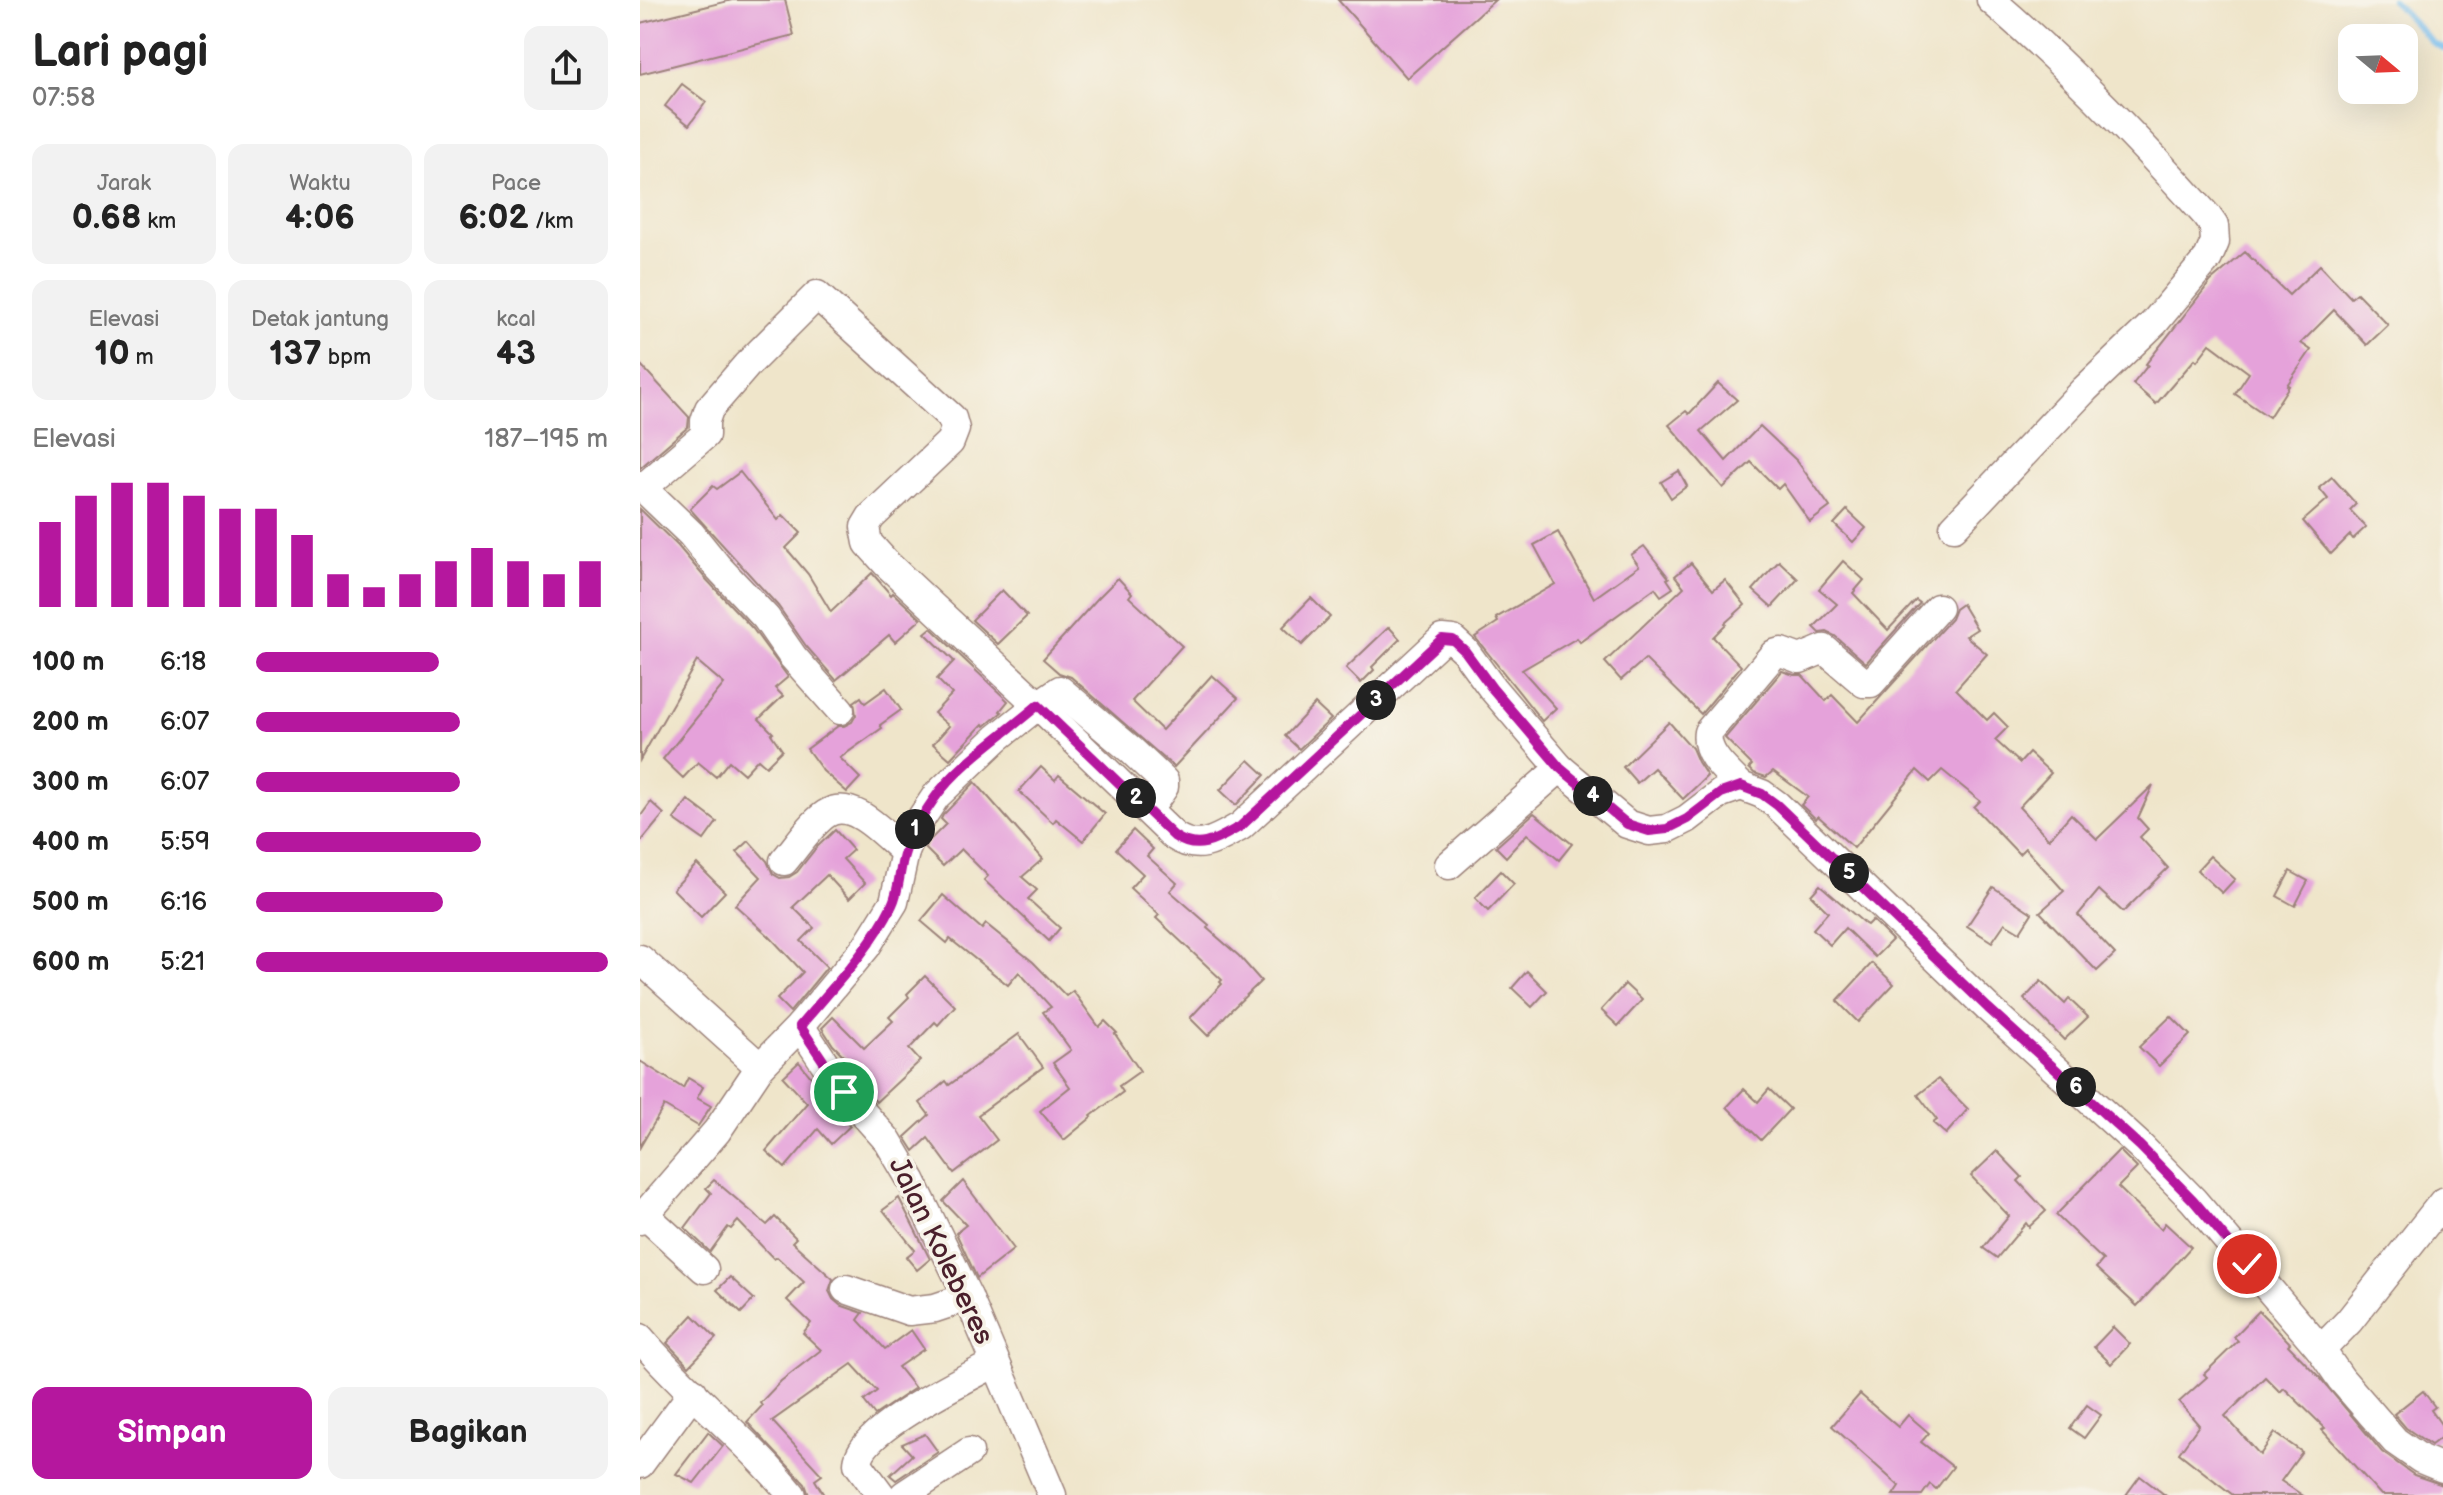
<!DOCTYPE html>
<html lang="id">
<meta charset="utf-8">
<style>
body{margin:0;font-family:"Balsamiq Sans",sans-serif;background:#f2f2f2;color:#222;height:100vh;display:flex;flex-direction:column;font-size:30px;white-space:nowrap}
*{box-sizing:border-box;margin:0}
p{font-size:26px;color:#767676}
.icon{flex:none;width:44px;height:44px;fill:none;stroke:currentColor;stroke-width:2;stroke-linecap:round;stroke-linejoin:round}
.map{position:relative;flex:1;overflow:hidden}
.details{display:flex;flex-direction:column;background:#fff;width:640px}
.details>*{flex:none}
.needle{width:52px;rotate:109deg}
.tools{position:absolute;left:1698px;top:24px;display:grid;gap:16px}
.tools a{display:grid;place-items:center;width:80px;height:80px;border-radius:16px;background:#fff;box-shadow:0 8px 32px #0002;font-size:40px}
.pin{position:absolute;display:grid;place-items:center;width:68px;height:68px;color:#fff;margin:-34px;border:4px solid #fff;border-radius:50%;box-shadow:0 2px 8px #0007}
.km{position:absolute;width:40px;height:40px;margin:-20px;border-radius:50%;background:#222;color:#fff;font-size:22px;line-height:40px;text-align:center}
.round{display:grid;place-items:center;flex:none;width:84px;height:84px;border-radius:16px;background:#f2f2f2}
.overview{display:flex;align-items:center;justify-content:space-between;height:136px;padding:0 32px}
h1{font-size:44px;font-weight:700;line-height:60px}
.metrics{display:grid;grid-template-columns:repeat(3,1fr);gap:12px;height:136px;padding:8px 32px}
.metrics div{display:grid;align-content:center;border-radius:16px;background:#f2f2f2;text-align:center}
.metrics b{font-size:34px;font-weight:700}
.metrics small{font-size:22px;font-weight:400}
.metrics p{font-size:22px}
.chart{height:224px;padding:16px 32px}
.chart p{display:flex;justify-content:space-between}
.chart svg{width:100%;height:144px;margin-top:8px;stroke:#b5179e;stroke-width:6}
.cta{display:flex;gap:16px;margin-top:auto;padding:16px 32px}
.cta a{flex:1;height:92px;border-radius:16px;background:#b5179e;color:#fff;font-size:32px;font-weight:700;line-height:92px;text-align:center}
.cta a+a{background:#f2f2f2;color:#222}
ul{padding:0 32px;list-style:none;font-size:26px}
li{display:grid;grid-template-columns:128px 96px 1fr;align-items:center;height:60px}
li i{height:20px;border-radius:10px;background:#b5179e}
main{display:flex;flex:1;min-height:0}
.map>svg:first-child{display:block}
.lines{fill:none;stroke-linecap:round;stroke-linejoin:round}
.stream{stroke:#79c0f1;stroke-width:6}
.building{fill:#e5a2da}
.minor-casing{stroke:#9c827a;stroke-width:31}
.minor{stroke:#fff;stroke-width:28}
.route-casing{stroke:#fff;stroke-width:16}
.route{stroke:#b5179e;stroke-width:10}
.labels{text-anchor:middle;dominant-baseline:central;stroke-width:7;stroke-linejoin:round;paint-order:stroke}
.street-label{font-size:28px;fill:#4a1f2b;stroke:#f7f3e8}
</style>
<main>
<section class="details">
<div class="overview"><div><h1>Lari pagi</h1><p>07:58</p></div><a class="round"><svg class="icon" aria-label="share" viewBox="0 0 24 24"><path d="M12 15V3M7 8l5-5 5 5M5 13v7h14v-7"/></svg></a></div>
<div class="metrics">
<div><p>Jarak</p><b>0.68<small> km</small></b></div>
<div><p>Waktu</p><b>4:06</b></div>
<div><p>Pace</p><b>6:02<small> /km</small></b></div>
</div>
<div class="metrics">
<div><p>Elevasi</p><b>10<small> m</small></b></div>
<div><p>Detak jantung</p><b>137<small> bpm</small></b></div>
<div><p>kcal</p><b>43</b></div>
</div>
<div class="chart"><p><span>Elevasi</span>187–195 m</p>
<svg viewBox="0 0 160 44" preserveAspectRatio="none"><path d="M5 44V18M15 44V10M25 44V6M35 44V6M45 44V10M55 44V14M65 44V14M75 44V22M85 44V34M95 44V38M105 44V34M115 44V30M125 44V26M135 44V30M145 44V34M155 44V30"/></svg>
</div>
<ul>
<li><b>100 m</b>6:18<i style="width:52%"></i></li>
<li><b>200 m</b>6:07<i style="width:58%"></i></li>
<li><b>300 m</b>6:07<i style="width:58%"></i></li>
<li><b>400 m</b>5:59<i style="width:64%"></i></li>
<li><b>500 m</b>6:16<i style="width:53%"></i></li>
<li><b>600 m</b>5:21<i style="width:100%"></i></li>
</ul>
<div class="cta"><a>Simpan</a><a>Bagikan</a></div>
</section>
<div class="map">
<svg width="1803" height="1495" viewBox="0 0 1803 1495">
<rect width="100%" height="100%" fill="#f7f3e8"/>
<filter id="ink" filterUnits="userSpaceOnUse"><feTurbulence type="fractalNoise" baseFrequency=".0125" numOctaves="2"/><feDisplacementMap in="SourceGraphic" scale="16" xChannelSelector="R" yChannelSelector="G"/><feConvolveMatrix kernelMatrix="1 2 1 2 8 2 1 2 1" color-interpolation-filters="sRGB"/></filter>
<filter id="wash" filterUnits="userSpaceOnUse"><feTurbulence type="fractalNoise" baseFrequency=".006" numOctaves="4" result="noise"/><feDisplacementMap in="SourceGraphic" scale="32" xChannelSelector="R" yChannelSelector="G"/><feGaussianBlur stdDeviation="1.8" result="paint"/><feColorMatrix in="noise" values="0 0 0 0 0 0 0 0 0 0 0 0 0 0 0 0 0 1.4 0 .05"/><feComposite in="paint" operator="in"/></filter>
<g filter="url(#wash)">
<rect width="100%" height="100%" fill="#efe5ca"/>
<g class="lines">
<path class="stream" d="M 1752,0 L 1793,43 L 1803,48"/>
</g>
<g id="blocks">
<g class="building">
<path d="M 92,0 L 145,0 L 154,35 L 0,74 L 0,23 Z"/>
<path d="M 698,0 L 855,0 L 767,78 Z"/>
<path d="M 42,84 L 66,102 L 49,125 L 25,106 Z"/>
<path d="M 1605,252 L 1649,295 L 1680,265 L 1711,298 L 1717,293 L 1748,325 L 1727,345 L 1694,310 L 1661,343 L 1671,350 L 1647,385 L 1649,386 L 1629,417 L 1595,394 L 1609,373 L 1570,344 L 1557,361 L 1555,359 L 1516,404 L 1493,384 L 1508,365 L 1506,364 L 1571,281 Z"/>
<path d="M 0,364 L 49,417 L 48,427 L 0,468 Z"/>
<path d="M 1078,383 L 1097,400 L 1061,431 L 1086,461 L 1120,426 L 1157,461 L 1190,507 L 1170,522 L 1143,484 L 1138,489 L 1111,462 L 1083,488 L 1029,425 L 1046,411 L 1049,414 Z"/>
<path d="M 1039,471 L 1047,486 L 1031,498 L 1021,482 Z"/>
<path d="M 100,472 L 138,520 L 143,515 L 161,533 L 146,548 L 168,574 L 191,612 L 232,573 L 251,595 L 253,593 L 281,619 L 255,642 L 249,635 L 196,680 L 166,646 L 138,606 L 50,509 L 73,486 L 77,489 Z"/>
<path d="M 1692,477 L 1716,504 L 1710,510 L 1726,527 L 1713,539 L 1710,535 L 1691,554 L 1663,521 L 1688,499 L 1679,488 Z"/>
<path d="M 0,509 L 38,546 L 65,578 L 113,629 L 148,677 L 135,688 L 143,696 L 119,719 L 133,733 L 131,734 L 142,750 L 126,766 L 118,759 L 104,774 L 89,761 L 76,777 L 58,762 L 43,778 L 23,759 L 84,684 L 57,661 L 0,760 Z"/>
<path d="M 1207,510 L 1226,528 L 1213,542 L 1194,524 Z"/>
<path d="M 918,532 L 954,598 L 999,566 L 991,555 L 1004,546 L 1029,578 L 1027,579 L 1033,588 L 1021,596 L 1015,588 L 940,642 L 937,638 L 882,670 L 916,708 L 902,721 L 835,637 L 858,622 L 856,618 L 915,584 L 894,545 Z"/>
<path d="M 1139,561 L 1158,579 L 1132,607 L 1113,590 Z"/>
<path d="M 1203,561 L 1224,580 L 1213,593 L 1248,630 L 1276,600 L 1280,603 L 1226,663 L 1195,636 L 1187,632 L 1180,633 L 1174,627 L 1197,604 L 1179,589 Z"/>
<path d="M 1051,563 L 1073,590 L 1085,580 L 1105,605 L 1085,623 L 1086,624 L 1073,637 L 1101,666 L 1061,714 L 1005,659 L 981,680 L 965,662 L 1044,587 L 1035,576 Z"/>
<path d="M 478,578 L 492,593 L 489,597 L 542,646 L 492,701 L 522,730 L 572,675 L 598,698 L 534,767 L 431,677 L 419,673 L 403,659 L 458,598 Z"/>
<path d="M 362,590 L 387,616 L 358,644 L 332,620 Z"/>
<path d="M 671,598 L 690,617 L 662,645 L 643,627 Z"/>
<path d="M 1322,604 L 1337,629 L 1326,636 L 1347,654 L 1316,689 L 1347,720 L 1354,713 L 1368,727 L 1355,740 L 1380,763 L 1389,753 L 1411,773 L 1379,807 L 1409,839 L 1431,814 L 1457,839 L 1513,785 L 1498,818 L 1508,829 L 1500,837 L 1528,868 L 1483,912 L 1459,890 L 1438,915 L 1475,954 L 1457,971 L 1400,912 L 1424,891 L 1385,848 L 1379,854 L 1334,807 L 1340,801 L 1302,770 L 1290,782 L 1277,770 L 1214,848 L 1178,816 L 1176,819 L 1161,805 L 1168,797 L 1133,771 L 1126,777 L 1114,773 L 1109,768 L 1112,765 L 1085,738 L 1142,671 L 1154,675 L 1162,675 L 1186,701 L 1192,695 L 1218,722 L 1311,619 L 1315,609 Z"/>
<path d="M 749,627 L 760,639 L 732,667 L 734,670 L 721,683 L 706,668 Z"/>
<path d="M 291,628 L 368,701 L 360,711 L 362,712 L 345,726 L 343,724 L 310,759 L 293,744 L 309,726 L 294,713 L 312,694 L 297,679 L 314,661 L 285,633 Z"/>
<path d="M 246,688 L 261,710 L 240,725 L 242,728 L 200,758 L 220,778 L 207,792 L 183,771 L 167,749 L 198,726 L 204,726 L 212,722 L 216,715 L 214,702 L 221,697 L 225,703 Z"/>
<path d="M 675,704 L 691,719 L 659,749 L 645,736 Z"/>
<path d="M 1029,722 L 1052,748 L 1058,762 L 1067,776 L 1043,799 L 1014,768 L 997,783 L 983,767 Z"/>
<path d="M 609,760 L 625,775 L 596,805 L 580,790 Z"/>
<path d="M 401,767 L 415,780 L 419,775 L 465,814 L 443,841 L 416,819 L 413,823 L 379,791 Z"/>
<path d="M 335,782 L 403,859 L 382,877 L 397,890 L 388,899 L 420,928 L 409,941 L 344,880 L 348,876 L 321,849 L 303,866 L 285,848 L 288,842 L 306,824 L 301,819 L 303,815 Z"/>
<path d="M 48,800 L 77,822 L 64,840 L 34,819 Z"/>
<path d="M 11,802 L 24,814 L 0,843 L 0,817 Z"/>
<path d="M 894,813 L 932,844 L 919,860 L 887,834 L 866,857 L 856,847 Z"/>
<path d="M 195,830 L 213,850 L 203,859 L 225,883 L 209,899 L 187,875 L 153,907 L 174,928 L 161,941 L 187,967 L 150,1012 L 137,999 L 163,972 L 130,937 L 95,905 L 121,877 L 97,852 L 109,841 L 127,861 L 133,874 L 140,878 L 149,877 L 157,872 L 176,848 Z"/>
<path d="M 493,830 L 513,849 L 507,856 L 537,883 L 530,891 L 569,925 L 567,928 L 599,956 L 621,981 L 586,1015 L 568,1036 L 550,1018 L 582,984 L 580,982 L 582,980 L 516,918 L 519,915 L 490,888 L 503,874 L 476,849 Z"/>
<path d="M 1570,856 L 1595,879 L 1582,893 L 1557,870 Z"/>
<path d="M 57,864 L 85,892 L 61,917 L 33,889 Z"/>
<path d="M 861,871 L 874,884 L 848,911 L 835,898 Z"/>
<path d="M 1650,871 L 1668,881 L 1655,906 L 1637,896 Z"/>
<path d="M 1180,885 L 1225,924 L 1227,925 L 1232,920 L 1252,940 L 1235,957 L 1205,928 L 1190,945 L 1173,929 L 1188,912 L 1171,895 Z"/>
<path d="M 1353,887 L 1392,913 L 1380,932 L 1365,923 L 1352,942 L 1327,926 Z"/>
<path d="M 303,895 L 342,929 L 346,924 L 393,962 L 426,996 L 433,991 L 459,1027 L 465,1021 L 477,1033 L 475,1034 L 500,1071 L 479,1086 L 483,1092 L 451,1116 L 452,1117 L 424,1140 L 400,1111 L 430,1087 L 413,1063 L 431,1050 L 403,1012 L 411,1007 L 379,972 L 368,985 L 310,939 L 307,943 L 281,921 Z"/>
<path d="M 1232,963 L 1254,984 L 1218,1022 L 1197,1001 Z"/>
<path d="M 887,971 L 907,991 L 892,1007 L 872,988 Z"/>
<path d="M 285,976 L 315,1006 L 298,1025 L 295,1022 L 269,1049 L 280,1061 L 236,1102 L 213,1075 L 218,1070 L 193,1045 L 182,1028 L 193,1017 L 224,1048 L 253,1021 L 249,1017 L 269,997 L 267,994 Z"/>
<path d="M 1401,981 L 1425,1004 L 1429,999 L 1448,1017 L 1424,1040 L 1384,999 Z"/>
<path d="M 985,984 L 1002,1000 L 978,1026 L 961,1010 Z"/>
<path d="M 1531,1016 L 1550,1035 L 1519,1066 L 1499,1047 Z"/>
<path d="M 379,1034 L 403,1067 L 338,1115 L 357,1140 L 314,1173 L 288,1138 L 274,1151 L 265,1137 L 289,1115 L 280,1103 L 306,1081 L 309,1085 Z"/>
<path d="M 0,1061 L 43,1088 L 48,1078 L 63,1087 L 57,1098 L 71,1106 L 58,1126 L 24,1106 L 0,1147 Z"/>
<path d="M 159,1062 L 210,1126 L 191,1144 L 178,1129 L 145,1168 L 126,1151 L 167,1103 L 143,1077 Z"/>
<path d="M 1298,1079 L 1328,1109 L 1306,1134 L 1293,1123 L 1297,1120 L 1278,1095 Z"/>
<path d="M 1104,1089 L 1118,1102 L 1129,1089 L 1150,1109 L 1121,1140 L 1087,1107 Z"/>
<path d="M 1479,1150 L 1497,1168 L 1478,1187 L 1521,1229 L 1525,1223 L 1551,1247 L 1497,1306 L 1456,1268 L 1463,1260 L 1416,1215 Z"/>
<path d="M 1357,1151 L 1382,1177 L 1378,1181 L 1406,1211 L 1389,1227 L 1386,1223 L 1357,1258 L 1343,1248 L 1369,1216 L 1331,1176 Z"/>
<path d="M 74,1180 L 127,1225 L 135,1217 L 156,1238 L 152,1242 L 193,1279 L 189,1291 L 193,1299 L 200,1305 L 223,1313 L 218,1320 L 245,1349 L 271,1330 L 284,1349 L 258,1367 L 275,1388 L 235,1415 L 224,1401 L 237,1391 L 212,1364 L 132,1421 L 182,1475 L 175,1480 L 184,1495 L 169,1495 L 165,1484 L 107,1422 L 122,1406 L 120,1403 L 141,1381 L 181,1350 L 163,1333 L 171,1323 L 147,1300 L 164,1282 L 137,1257 L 134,1259 L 98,1221 L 91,1229 L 88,1227 L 70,1252 L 45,1228 L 71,1193 L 66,1188 Z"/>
<path d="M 323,1181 L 374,1249 L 337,1278 L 316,1233 L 326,1225 L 303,1201 Z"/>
<path d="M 259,1198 L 290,1259 L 277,1270 L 266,1257 L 275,1250 L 243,1210 Z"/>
<path d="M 90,1277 L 114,1299 L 101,1313 L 77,1290 Z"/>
<path d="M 1619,1311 L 1650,1343 L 1648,1345 L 1681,1379 L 1742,1452 L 1774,1475 L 1803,1485 L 1803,1495 L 1741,1495 L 1682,1430 L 1685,1428 L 1644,1388 L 1640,1392 L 1625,1377 L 1585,1416 L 1620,1455 L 1635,1433 L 1662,1452 L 1641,1481 L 1662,1495 L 1593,1495 L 1539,1453 L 1559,1425 L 1539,1402 L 1567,1377 L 1564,1374 L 1598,1341 L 1594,1337 Z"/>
<path d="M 53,1315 L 76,1338 L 49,1366 L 27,1343 Z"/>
<path d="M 1473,1327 L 1490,1344 L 1471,1364 L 1454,1347 Z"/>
<path d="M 1783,1391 L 1795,1407 L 1791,1410 L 1803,1427 L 1803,1436 L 1791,1445 L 1766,1428 L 1754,1414 Z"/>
<path d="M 1220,1394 L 1258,1427 L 1268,1415 L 1289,1433 L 1281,1442 L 1313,1467 L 1296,1489 L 1290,1484 L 1282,1495 L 1253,1495 L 1259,1486 L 1192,1426 Z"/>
<path d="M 1447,1405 L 1461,1415 L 1444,1438 L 1430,1428 Z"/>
<path d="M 68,1432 L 83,1446 L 54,1483 L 36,1474 Z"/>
<path d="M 285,1434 L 298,1452 L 256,1480 L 250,1475 L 272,1455 L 262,1444 Z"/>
<path d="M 1500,1476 L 1525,1495 L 1486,1495 Z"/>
</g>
</g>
</g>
<g filter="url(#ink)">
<use href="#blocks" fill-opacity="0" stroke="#9c827a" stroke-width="2"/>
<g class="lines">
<g class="minor-casing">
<g id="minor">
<path d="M 0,485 L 51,534 L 77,566 L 126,618 L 153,657 L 200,710"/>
<path d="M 4,487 L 65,435 L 65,421 L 69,409 L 107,365 L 177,295 L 312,418 L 315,429 L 310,442 L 231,517 L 225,527 L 228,543 L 247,564 L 398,705 L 420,690 L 491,750 L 524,781 L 524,787 L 508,810"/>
<path d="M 1314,527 L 1445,389 L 1514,323 L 1568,258 L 1575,242 L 1574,226 L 1567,216 C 1499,140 1429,67 1351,0"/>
<path d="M 1101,786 C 1087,771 1064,754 1068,732 L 1134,654 L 1141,652 L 1160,659 L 1184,649 L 1224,683 L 1231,683 L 1298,608"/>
<path d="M 144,861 C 157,846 170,825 186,814 C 213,796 246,837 265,852"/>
<path d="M 809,865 L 920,768"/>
<path d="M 0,959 L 120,1067"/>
<path d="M 160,1026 L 204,1092 L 248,1141 L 271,1180 L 328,1297 L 412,1495"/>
<path d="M 5,1215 L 64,1269"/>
<path d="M 0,1220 L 77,1131 L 120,1067 L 160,1026 L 226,947 L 254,902 L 265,852 L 278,823 L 296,796 L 357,738 L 398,705 L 534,836 C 559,853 578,839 601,826 L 802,639 L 813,640 L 825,651 L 852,688 L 920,768 L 987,824 L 1009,831 L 1027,829 L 1047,819 L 1081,793 L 1101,786 L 1122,794 L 1137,805 L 1348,1008 L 1500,1146 L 1553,1200 L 1681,1350 L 1701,1379 L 1755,1441 L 1781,1459 L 1803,1468"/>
<path d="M 206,1289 L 269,1311 L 295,1308 L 328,1297"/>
<path d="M 0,1338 C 47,1394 106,1438 152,1495"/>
<path d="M 1681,1350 L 1709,1321 L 1803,1202"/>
<path d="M 0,1464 L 53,1392"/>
<path d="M 241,1495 L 218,1464 C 218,1430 326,1379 355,1363"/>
<path d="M 264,1495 L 329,1452"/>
</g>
</g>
<use href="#minor" class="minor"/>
</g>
</g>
<g class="lines" filter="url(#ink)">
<g class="route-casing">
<path id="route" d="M 204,1092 L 160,1026 C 192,988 230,950 252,905 C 260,889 259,869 265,852 C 271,833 283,815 294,799 C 318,764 366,733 398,705 L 534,836 C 559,853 578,839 601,826 L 802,639 L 813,640 L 825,651 L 852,688 L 920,768 L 987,824 L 1009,831 L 1027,829 L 1047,819 L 1081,793 L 1101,786 L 1122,794 L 1137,805 L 1348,1008 L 1500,1146 L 1553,1200 L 1607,1264"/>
</g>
<use href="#route" class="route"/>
</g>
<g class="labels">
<g class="street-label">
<text transform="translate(301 1251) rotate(64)">Jalan Koleberes</text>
</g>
</g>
</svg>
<div class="tools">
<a><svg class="needle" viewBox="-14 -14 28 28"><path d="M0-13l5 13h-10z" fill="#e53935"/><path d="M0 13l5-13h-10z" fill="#767676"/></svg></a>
</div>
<div class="pin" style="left:204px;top:1092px;background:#1e9e55"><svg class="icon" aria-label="arrive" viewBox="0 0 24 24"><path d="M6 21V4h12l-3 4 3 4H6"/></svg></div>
<div class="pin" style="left:1607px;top:1264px;background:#d93025"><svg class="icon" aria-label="check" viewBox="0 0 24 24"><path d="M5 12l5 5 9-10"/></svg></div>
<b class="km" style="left:275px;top:829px">1</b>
<b class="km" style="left:496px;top:798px">2</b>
<b class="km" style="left:736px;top:700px">3</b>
<b class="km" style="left:953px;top:796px">4</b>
<b class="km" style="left:1209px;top:873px">5</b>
<b class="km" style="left:1436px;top:1087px">6</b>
</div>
</main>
